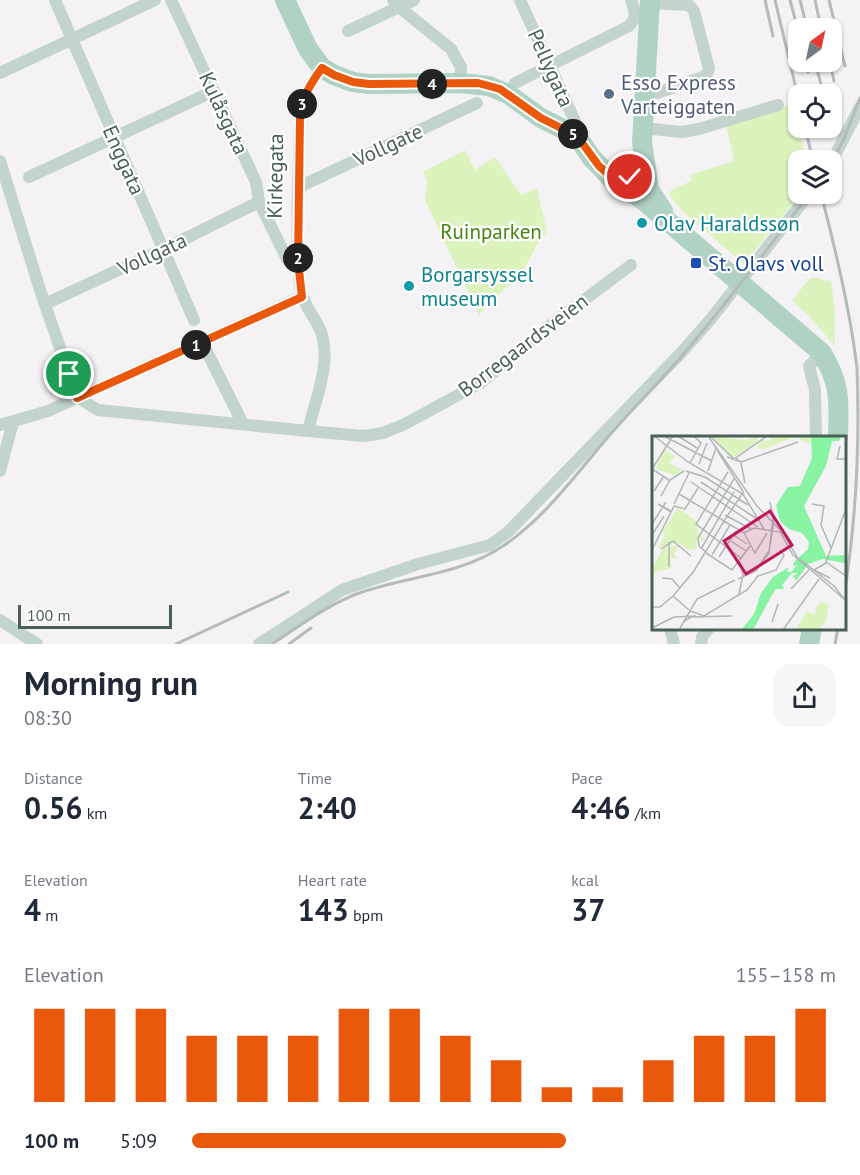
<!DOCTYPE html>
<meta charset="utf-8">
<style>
body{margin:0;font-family:"PT Sans",sans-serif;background:#f6f6f7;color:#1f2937;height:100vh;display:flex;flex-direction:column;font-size:22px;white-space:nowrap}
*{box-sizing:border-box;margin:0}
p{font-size:20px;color:#747a83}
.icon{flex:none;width:33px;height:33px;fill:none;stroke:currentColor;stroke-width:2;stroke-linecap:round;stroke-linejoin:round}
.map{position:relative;height:644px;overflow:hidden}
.drawer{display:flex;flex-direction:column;background:#fff;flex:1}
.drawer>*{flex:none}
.needle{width:39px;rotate:33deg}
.tools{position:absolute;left:788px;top:18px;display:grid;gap:12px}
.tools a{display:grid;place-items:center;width:54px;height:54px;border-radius:12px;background:#fff;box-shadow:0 2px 4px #0004;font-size:30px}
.scale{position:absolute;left:18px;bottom:15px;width:154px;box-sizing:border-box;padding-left:6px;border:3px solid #486154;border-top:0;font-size:16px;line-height:21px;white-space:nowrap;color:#486154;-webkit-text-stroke:4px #fff;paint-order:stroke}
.pin{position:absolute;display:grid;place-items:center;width:51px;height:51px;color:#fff;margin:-26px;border:3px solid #fff;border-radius:50%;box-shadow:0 2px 6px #0007}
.km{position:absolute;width:30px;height:30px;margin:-15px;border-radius:50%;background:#222;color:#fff;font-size:16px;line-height:30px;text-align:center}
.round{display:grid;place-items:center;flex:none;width:63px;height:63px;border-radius:18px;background:#f6f6f7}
.summary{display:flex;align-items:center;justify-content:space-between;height:102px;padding:0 24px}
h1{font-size:33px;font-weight:600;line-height:45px}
.figures{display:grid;grid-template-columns:repeat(3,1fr);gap:9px;height:102px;padding:6px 24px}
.figures div{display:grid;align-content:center}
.figures b{font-size:30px;font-weight:600}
.figures small{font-size:16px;font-weight:400}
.figures p{font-size:16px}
.chart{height:168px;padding:12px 24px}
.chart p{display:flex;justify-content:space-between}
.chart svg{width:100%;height:108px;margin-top:6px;stroke:#ea580c;stroke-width:6}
ul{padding:0 24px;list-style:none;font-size:20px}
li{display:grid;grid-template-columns:96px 72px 1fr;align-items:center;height:45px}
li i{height:15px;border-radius:8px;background:#ea580c}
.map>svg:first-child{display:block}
.green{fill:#ddf3be}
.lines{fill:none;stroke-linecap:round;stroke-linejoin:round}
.minor{stroke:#c2d4cb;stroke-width:12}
.primary{stroke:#b0d2c2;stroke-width:20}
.rail{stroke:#b3bcb9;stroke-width:3}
.route-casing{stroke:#fff;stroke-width:12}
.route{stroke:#ea580c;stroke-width:8}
.service-dot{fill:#5c6f8a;stroke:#fff;stroke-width:2}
.culture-dot{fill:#0f9aa8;stroke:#fff;stroke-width:2}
.transit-dot{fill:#1a4fb4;stroke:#fff;stroke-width:2}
.labels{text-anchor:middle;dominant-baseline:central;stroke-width:4.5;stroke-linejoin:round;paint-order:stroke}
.street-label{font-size:21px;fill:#486154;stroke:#fff}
.service-label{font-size:21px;fill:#4e5e75;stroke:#fff;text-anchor:start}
.culture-label{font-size:21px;fill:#0d838f;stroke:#fff;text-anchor:start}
.park-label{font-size:21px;fill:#478510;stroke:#fff}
.transit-label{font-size:21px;fill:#164399;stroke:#fff;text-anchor:start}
.inset-road{fill:none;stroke:#afb8b4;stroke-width:1.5}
.view{fill:#c2185b;fill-opacity:0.15;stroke:#c2185b;stroke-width:3}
.inset-edge{fill:none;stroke:#486154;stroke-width:3}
</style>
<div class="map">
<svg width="860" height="644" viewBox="0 0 860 644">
<rect width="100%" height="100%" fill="#f4f2f4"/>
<g class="green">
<path d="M 787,106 L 794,115 L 807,160 L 798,160 L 798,194 L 800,194 L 744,264 L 683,212 L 669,194 L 670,191 L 691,181 L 690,175 L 734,161 L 726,125 Z"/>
<path d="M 465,150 L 475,170 L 495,157 L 521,195 L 537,188 L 547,232 L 539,241 L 523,271 L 479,315 L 425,200 L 427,181 L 423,172 Z"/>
<path d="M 815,277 L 826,281 L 831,280 L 835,313 L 835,346 L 807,314 L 792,301 L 809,279 Z"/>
</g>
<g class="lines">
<g class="minor">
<path d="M 55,0 L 194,320"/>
<path d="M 171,0 L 256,182 L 259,202 L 287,259"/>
<path d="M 393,0 L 399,7 L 451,49 L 461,67 L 461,83"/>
<path d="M 520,0 L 578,128 L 577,136"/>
<path d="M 348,31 L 414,0"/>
<path d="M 322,68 C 310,84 303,96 300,117 C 299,173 295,231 300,287 C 302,304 315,316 321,332 C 332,363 315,400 308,431 L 364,436 L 383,433 L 405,424 L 482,382 L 549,326 L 631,265"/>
<path d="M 0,73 L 155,0"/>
<path d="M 515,83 L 629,26 C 637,18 635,10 631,0"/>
<path d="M 645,92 L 657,93 L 706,76 L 709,69 L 694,11 L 689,5 L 650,3"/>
<path d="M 643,128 L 682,132 L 699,129 L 778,105"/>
<path d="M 0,161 L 41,293 L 77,397"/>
<path d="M 831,163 L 860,107"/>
<path d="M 29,177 L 214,91"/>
<path d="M 299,187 L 477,103"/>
<path d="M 45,304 L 170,246 L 259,202"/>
<path d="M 202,342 L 243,424"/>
<path d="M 77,397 L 98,410 L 308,431"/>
<path d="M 0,425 L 48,411 L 301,297"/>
<path d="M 816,437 L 815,390 L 809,366 L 822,353"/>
<path d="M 0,471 L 13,422"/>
<path d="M 0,620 L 37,644"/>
<path d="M 670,628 L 674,644"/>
<path d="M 259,644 L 342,590 L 418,564 L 490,545 L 508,532 L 680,354 L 710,320 L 809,194"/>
<path d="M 701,644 L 702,637 L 709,628"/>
</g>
<g class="primary">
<path d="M 285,0 L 308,49 L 322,68 L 334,75 L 353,82 L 369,84 L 461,83 L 489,86 L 508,94 L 541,118 L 577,136 L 591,157 L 610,177 L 644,201 L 822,353 C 841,385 839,402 838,437"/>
<path d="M 650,0 L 642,142 L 649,189 L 663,211"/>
<path d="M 809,644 L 812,628"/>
</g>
<g class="rail">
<path d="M 765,0 L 773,36"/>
<path d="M 775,0 L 798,97"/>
<path d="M 790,0 L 798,30"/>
<path d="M 800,0 L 807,28"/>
<path d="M 815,0 L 821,28"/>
<path d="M 829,0 L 845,66"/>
<path d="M 805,62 L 808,72"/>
<path d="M 815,62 L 822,88"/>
<path d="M 830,62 L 834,81"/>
<path d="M 805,128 L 813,160"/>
<path d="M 831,163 L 843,141 L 860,98"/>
<path d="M 821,194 C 836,251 850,309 857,368 C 860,445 856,521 844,596"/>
<path d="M 176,644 L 288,592"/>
<path d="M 272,644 C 301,625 328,604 362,592 C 409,576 460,575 503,546 C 549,515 580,468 616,428 C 637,404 659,382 680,358 C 725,305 768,249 809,194"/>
<path d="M 289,644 L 311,628"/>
<path d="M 835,644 L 838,628"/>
</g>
</g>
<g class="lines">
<g class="route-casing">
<path id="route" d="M 69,374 L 77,398 L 302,297 L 298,261 L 300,117 C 303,96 310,84 322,68 L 334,75 L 353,82 L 369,84 L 478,83 L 500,89 L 541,118 L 577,136 L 599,166 L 624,188 L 630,177"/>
</g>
<use href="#route" class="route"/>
</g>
<circle class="service-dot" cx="609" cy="94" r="6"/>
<g class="culture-dot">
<circle cx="642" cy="223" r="6"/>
<circle cx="409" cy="286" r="6"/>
</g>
<rect class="transit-dot" x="690" y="257" width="12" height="12" rx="3"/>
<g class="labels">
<g class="street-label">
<text transform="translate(551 68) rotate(66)">Pellygata</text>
<text transform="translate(224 113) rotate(65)">Kulåsgata</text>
<text transform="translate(388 145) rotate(-25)">Vollgate</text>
<text transform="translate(124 160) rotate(66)">Enggata</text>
<text transform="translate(275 176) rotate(-89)">Kirkegata</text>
<text transform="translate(152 254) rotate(-25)">Vollgata</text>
<text transform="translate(523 345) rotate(-37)">Borregaardsveien</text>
</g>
<g class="service-label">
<text x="621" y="82">Esso Express<tspan x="621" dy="24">Varteiggaten</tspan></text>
</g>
<g class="culture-label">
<text x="654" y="223">Olav Haraldssøn</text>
<text x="421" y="274">Borgarsyssel<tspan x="421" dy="24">museum</tspan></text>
</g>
<g class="park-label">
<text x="491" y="231">Ruinparken</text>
</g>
<g class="transit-label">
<text x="708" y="263">St. Olavs voll</text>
</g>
</g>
<g transform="translate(652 436)">
<rect width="194" height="194" fill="#f4f2f4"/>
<path d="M 60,0 L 92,4 L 107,0 L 105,6 L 81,22 ZM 118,0 L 159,0 L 157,8 L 143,1 L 110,14 L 105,11 L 110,4 L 119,5 ZM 12,13 L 23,20 L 18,27 L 29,33 L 25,40 L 4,33 ZM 26,72 L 46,86 L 47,100 L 53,102 L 51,105 L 46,103 L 44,113 L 36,114 L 25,106 L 15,110 L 15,118 L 17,111 L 28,108 L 22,118 L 25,123 L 18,122 L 19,132 L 4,136 L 0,143 L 1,130 L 13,109 L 6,113 L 13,98 L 11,95 ZM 169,166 L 177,168 L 174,186 L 167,193 L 144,194 L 154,176 L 164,178 L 163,172 Z" fill="#ddf3be"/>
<path d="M 159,0 L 189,0 L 187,5 L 180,5 L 174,30 L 152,70 L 174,120 L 193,119 L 193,127 L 171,123 L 156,128 L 144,145 L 141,140 L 146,137 L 140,137 L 130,149 L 132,153 L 124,153 L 120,159 L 102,192 L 89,194 L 102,178 L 109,157 L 121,141 L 137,131 L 135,136 L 139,136 L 145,129 L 141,130 L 142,126 L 156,113 L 157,106 L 150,97 L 137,93 L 128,85 L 124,69 L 136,51 L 148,50 L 160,22 Z" fill="#88f3a2"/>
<path class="inset-road" d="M 2,0 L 36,26 L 91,58 L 112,93M 26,0 L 45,12M 56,0 L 105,70 L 131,97 L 145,121 L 182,150 L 194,165M 58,0 L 82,23 L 115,0M 14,1 L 60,25M 188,10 L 185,23 L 194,23M 65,14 L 92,57M 75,21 L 89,26 L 146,6M 84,22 L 89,27 L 93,47M 38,27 L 49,7 L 42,0M 47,28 L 55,7M 0,33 L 21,0M 0,33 L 17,44M 34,35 L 53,41 L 96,69M 56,35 L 64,12M 76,36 L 44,88 L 90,123M 39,46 L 106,91M 49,46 L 105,83M 2,55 L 12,40M 27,58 L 72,85 L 90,58M 9,60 L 18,44 L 32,35M 22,68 L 37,37M 160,68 L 172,70 L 169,89 L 179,112M 22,70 L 33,73 L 46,52M 194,73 L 174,126 L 194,140M 19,76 L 6,68 L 19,75M 73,79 L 99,93M 0,88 L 14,66M 92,97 L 103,117 L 115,97M 80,98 L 95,108M 0,99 L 12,80M 76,103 L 94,115M 9,113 L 21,105 L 39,120M 49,113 L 82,56M 0,114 L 22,70M 54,116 L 47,110 L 46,102 L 82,43M 54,117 L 80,134 L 98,110M 60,119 L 78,89M 67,121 L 84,95M 174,127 L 162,134 L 178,142M 17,131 L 17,106M 91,137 L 104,134 L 117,115 L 122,85 L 118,66M 167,141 L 194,165M 10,142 L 20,143 L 28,152M 86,143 L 104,135 L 117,117 L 121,82M 139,153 L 157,134M 87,158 L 91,139 L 88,126M 21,160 L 37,174M 0,171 L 8,171 L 21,160 L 42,135 L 72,85 L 92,97 L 102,92 L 128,96 L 141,119 L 167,141M 38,175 L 52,180 L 95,154 L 106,140 L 124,134 L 132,119 L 128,114M 31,186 L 39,181 L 80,180M 120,186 L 126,168M 0,192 L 22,181 L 44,180M 28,192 L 45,163 L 83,144M 131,194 L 167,143"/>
<path class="view" d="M 118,75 L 140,109 L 94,138 L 72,105 Z"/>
<rect width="194" height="194" class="inset-edge"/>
</g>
</svg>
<div class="tools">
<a><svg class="needle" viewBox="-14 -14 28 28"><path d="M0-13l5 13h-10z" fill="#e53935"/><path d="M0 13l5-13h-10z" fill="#747a83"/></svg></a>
<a><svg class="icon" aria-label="locate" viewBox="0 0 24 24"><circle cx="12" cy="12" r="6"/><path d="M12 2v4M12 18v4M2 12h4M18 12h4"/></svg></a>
<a><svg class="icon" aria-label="layers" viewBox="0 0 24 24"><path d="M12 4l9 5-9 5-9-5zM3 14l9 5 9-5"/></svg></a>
</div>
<div class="scale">100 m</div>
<div class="pin" style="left:69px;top:374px;background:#1e9e55"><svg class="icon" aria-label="arrive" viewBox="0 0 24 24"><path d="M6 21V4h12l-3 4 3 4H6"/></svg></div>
<div class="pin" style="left:630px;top:177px;background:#d93025"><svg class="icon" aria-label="check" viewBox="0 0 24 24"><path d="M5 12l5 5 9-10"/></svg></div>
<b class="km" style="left:196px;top:345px">1</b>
<b class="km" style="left:298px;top:258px">2</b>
<b class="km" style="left:302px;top:104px">3</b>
<b class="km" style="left:432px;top:84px">4</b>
<b class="km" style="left:573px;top:134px">5</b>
</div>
<section class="drawer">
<div class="summary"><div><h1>Morning run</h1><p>08:30</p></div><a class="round"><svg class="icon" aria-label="share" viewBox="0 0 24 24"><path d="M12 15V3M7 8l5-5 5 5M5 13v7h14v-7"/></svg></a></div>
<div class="figures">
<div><p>Distance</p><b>0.56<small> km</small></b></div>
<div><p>Time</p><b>2:40</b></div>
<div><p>Pace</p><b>4:46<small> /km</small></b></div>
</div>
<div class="figures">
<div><p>Elevation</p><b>4<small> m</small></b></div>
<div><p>Heart rate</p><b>143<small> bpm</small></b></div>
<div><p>kcal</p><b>37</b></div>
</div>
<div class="chart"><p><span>Elevation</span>155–158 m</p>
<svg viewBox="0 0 160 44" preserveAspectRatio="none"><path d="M5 44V6M15 44V6M25 44V6M35 44V17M45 44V17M55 44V17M65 44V6M75 44V6M85 44V17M95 44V27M105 44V38M115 44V38M125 44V27M135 44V17M145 44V17M155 44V6"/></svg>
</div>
<ul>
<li><b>100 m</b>5:09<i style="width:58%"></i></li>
</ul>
</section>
